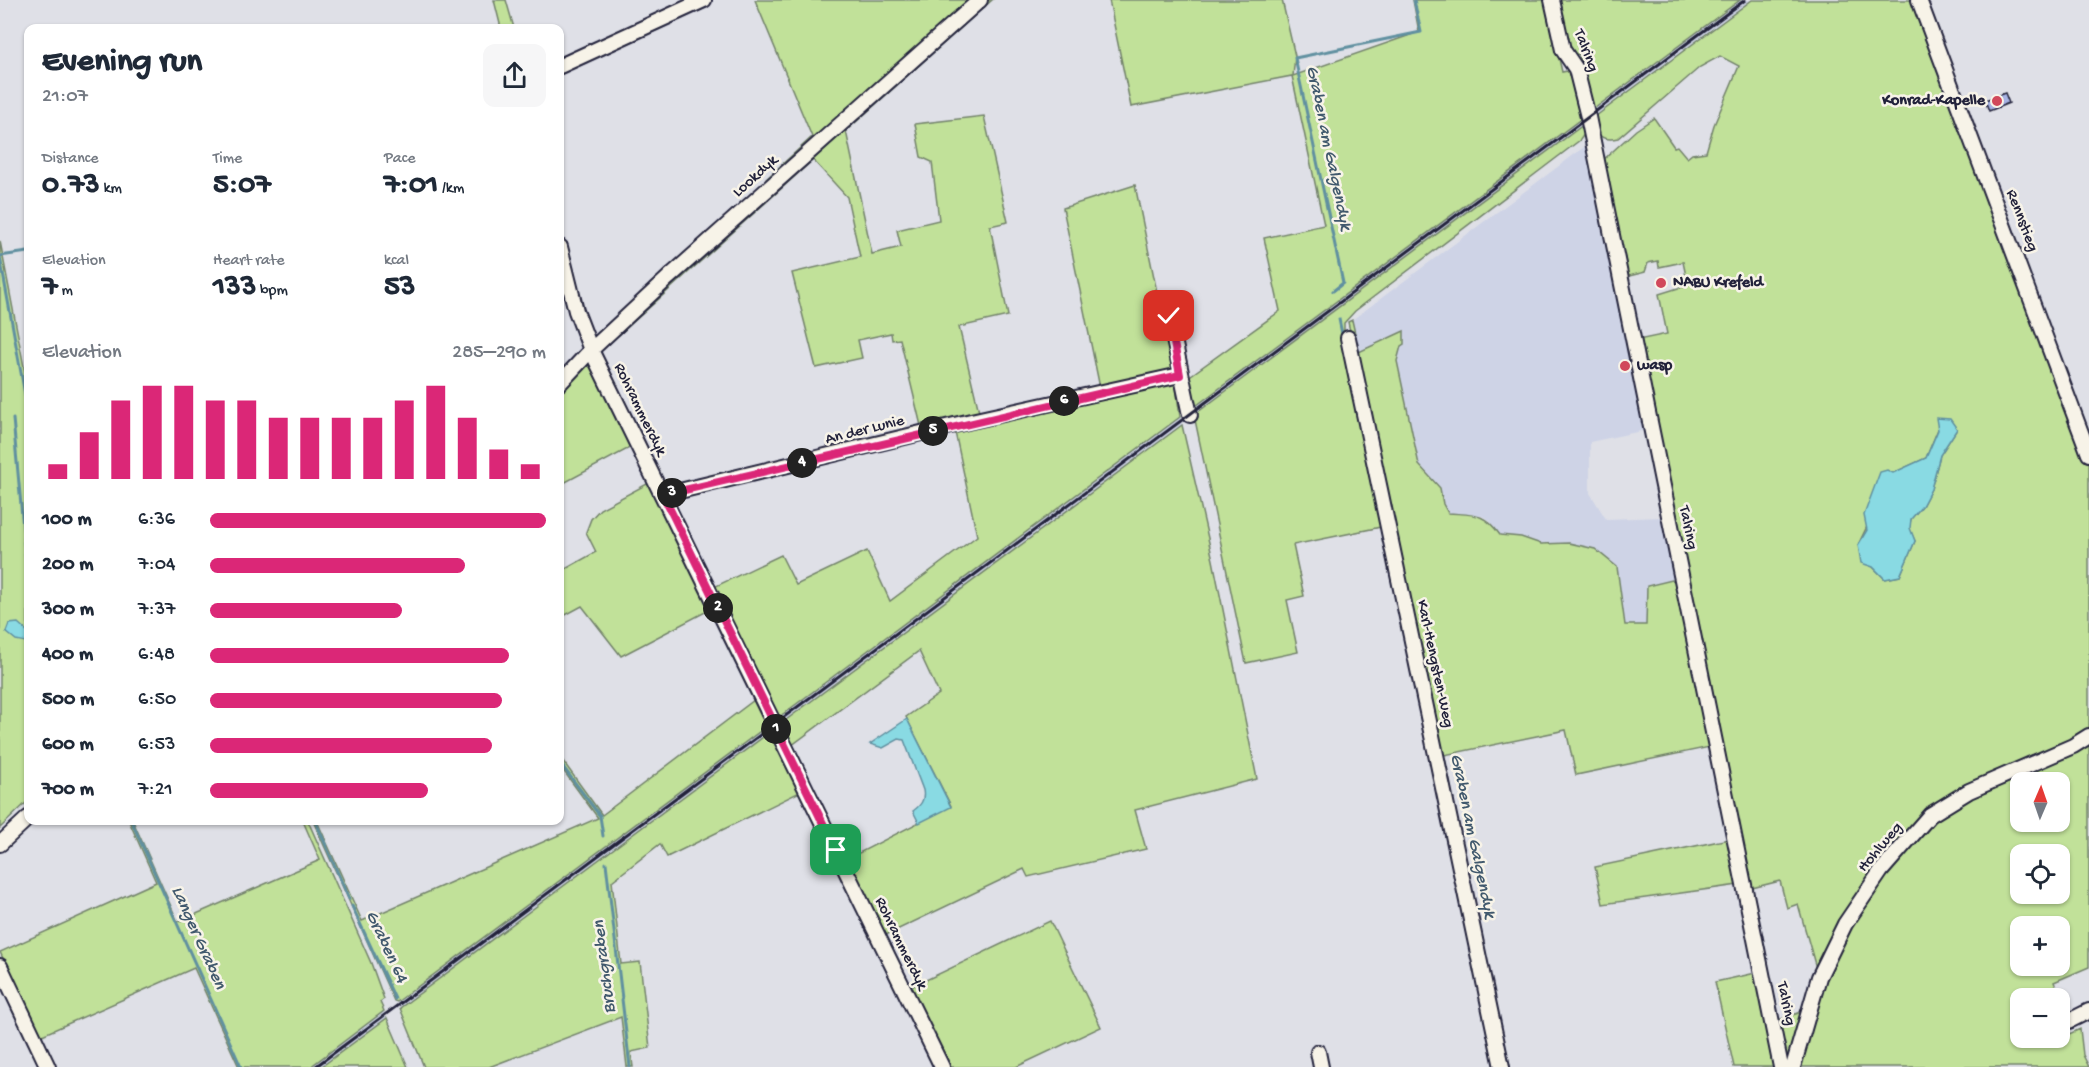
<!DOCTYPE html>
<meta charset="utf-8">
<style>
body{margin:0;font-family:"Gochi Hand",sans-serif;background:#f6f6f7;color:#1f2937;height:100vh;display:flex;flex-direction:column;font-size:22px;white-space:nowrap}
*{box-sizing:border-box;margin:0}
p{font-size:20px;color:#747a83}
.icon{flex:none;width:33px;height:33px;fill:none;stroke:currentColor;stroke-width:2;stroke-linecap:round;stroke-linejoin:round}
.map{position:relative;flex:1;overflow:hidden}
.details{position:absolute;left:24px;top:24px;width:540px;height:801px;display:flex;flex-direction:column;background:#fff;border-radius:12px;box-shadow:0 2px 4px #0004}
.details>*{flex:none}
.needle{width:39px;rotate:2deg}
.tools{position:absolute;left:2010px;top:772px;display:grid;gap:12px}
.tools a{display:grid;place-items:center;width:60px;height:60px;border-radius:12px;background:#fff;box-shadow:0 2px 4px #0004;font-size:30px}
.pin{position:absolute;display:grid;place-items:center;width:51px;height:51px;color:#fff;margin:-26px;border-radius:12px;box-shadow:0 3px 9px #0006}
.km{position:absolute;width:30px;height:30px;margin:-15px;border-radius:50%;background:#222;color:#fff;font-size:16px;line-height:30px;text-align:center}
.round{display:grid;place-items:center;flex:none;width:63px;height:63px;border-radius:12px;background:#f6f6f7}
.overview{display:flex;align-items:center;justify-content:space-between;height:102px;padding:0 18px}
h1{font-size:33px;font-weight:700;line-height:45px}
.metrics{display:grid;grid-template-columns:repeat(3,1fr);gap:9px;height:102px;padding:6px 18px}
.metrics div{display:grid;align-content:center}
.metrics b{font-size:30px;font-weight:700}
.metrics small{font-size:16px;font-weight:400}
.metrics p{font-size:16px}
.chart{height:168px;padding:12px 18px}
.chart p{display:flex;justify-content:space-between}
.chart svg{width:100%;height:108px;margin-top:6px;stroke:#db2777;stroke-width:6}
ul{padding:0 18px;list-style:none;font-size:20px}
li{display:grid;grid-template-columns:96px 72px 1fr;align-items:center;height:45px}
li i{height:15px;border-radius:8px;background:#db2777}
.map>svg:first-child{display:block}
.built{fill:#ced3e6}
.green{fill:#c1e199;stroke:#72826a;stroke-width:1.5;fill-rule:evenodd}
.water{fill:#89dae3;stroke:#6090a0;stroke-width:1.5}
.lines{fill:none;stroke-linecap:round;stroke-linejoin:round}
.stream{stroke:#6090a0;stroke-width:3}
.building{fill:#a8b4e4;stroke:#22223b;stroke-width:1.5}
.minor-casing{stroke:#22223b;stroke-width:18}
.minor{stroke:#f7f3e8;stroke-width:14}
.rail{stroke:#22223b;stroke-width:3}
.route-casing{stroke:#fff;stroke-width:12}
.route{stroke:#db2777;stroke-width:8}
.poi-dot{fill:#d1495b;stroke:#f7f3e8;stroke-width:2}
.labels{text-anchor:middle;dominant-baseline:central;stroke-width:5;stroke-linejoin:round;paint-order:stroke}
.street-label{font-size:16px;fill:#22223b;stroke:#f7f3e8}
.poi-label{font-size:16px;font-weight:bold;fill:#22223b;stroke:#f7f3e8;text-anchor:start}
.water-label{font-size:18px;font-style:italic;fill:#41596d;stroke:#f7f3e8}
</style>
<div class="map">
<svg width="2089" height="1067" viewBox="0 0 2089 1067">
<rect width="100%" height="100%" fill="#dfe0e7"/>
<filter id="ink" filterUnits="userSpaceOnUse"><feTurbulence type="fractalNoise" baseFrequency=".0167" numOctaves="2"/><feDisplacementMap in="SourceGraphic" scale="12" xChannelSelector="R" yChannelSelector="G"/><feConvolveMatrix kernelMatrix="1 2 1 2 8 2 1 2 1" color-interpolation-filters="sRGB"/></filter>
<g filter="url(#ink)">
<g class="built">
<path d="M 1740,0 L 1752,0 L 1592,119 L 1591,111 Z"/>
<path d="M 1582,118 L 1583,125 L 1194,415 L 1193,408 Z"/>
<path d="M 1587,145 L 1646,430 L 1590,442 L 1590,493 L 1606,519 L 1663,517 L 1677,582 L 1646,625 L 1625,625 L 1617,567 L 1595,549 L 1569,543 L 1541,544 L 1521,537 L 1499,535 L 1490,521 L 1482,516 L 1448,513 L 1443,504 L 1440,488 L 1419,465 L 1397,361 L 1403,331 L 1359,352 L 1352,320 Z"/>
<path d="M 1180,417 L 1182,425 L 782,723 L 779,717 Z"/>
<path d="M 767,726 L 770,732 L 400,1008 L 397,1002 Z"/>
<path d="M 384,1011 L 387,1018 L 321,1067 L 310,1067 Z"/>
</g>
<g class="green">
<path d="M 494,0 L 506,0 L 514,28 L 501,28 Z"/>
<path d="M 755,0 L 976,0 L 769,183 L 766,179 L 812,137 Z"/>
<path d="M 986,0 L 992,0 L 846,131 L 872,254 L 901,247 L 897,230 L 939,220 L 932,162 L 921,157 L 915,124 L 984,116 L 1008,222 L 990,226 L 1008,316 L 959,327 L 980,416 L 922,430 L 900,339 L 892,340 L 891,333 L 858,340 L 862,358 L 816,368 L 792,273 L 860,257 L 847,197 L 813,160 L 600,352 L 666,490 L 598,353 L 599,348 Z"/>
<path d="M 1109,0 L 1282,0 L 1295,56 L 1293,76 L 1419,32 L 1413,0 L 1546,0 L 1562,72 L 1572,70 L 1582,118 L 1193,408 L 1187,378 L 1280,311 L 1264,238 L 1324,225 L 1292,76 L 1131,107 Z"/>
<path d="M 1558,0 L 1740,0 L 1591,111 L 1579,54 L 1570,55 Z"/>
<path d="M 1752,0 L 1916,0 L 2089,462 L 2089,730 L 2071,741 L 1933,807 L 1875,867 L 1816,968 L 1798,904 L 1787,908 L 1780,881 L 1748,889 L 1638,340 L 1667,334 L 1659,294 L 1688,285 L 1683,262 L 1659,267 L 1658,261 L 1648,263 L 1645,272 L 1625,277 L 1626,263 L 1608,181 L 1601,162 L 1636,130 L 1654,118 L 1674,147 L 1677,146 L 1687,158 L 1692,154 L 1706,152 L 1714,125 L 1739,66 L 1720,56 L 1700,67 L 1618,138 C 1601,142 1596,134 1592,119 ZM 1938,429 L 1957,429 L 1940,455 L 1931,489 L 1922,506 L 1911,519 L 1909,528 L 1915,541 L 1900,576 L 1885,579 L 1873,567 L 1858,545 L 1893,473 L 1926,458 Z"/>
<path d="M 1583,125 L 1585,133 L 1580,140 L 1355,311 L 1344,323 L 1344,334 L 1403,610 L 1398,611 L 1381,527 L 1293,545 L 1304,596 L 1287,600 L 1298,652 L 1246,663 L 1194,415 Z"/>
<path d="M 1135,185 L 1173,370 L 1100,388 L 1063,208 Z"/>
<path d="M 0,241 L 28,388 L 28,801 L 0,828 Z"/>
<path d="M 1352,320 L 1359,352 L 1404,331 L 1404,344 L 1401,346 L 1397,361 L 1419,465 L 1440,488 L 1443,504 L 1448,513 C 1474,515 1484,512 1500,535 L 1521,537 L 1541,544 L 1569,543 L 1595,549 L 1617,567 L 1625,625 L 1646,625 L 1647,586 L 1672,580 L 1677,582 L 1710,747 L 1576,775 L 1566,730 L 1444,755 L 1509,1067 L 1505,1067 L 1411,610 L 1348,322 Z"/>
<path d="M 585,365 L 598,369 L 765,712 L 761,715 L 767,726 L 397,1002 L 394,1001 L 313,821 L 317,821 L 362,921 L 598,818 L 560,766 L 560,757 L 602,815 L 754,700 L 711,609 L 621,656 L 582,606 L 560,618 L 560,572 L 596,552 L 586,532 L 591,519 L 600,509 L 651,482 L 633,446 L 560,485 L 560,387 Z"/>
<path d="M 1175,380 L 1180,417 L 779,717 L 773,706 L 768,709 L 714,587 L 781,555 L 796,585 L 867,551 L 890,601 L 977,536 L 955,432 Z"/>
<path d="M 1182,425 L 1213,560 L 1257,779 L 1135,810 L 1146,849 L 1028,877 L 1024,869 L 884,936 L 847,859 L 951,806 L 906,717 L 939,694 L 919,651 L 792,745 L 782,723 Z"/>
<path d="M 770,732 L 800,792 L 667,857 L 660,844 L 612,881 L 621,964 L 640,962 L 650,1048 L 631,1052 L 633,1067 L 627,1067 L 621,1017 L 489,1067 L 424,1067 L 400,1008 Z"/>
<path d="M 2089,741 L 2089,967 L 2054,982 L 2067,1015 L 2064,1023 L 2067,1035 L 2080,1029 L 2083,1055 L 2089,1067 L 1799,1067 L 1827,970 L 1855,914 L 1903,850 L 1933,818 L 1971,796 ZM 2020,783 L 2060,783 L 2060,822 L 2020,822 ZM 2020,855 L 2060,855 L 2060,894 L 2020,894 ZM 2020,927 L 2060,927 L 2060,966 L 2020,966 ZM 2020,999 L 2060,999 L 2060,1038 L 2020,1038 Z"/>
<path d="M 129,821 L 133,821 L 178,922 L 320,860 L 303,821 L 308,821 L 371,963 L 384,999 L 380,1002 L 384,1011 L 310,1067 L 239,1067 L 194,968 L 40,1036 L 0,952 L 156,882 Z"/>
<path d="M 1729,839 L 1738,885 L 1603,904 L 1595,867 Z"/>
<path d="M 1050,921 L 1101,1027 L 1016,1067 L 947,1067 L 909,988 Z"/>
<path d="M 1756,973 L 1775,1067 L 1734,1067 L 1715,982 Z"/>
<path d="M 1804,1011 L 1790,1067 L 1786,1067 L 1776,1021 Z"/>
<path d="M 387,1018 L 408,1067 L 321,1067 Z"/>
</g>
<g class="water">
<path d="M 1936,418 L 1950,419 L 1957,429 L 1940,455 L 1931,489 L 1922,506 L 1911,519 L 1910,528 L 1915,541 L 1900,576 L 1885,579 L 1873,567 L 1861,563 L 1858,545 L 1867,530 L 1864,515 L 1880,472 L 1887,470 L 1893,473 L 1926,458 L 1938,430 Z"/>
<path d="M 18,623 L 28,632 L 28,640 L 26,642 L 16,640 L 6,632 L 9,624 Z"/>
<path d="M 907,719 L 951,807 L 919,823 L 913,811 C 921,805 925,800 923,790 L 904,740 L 899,739 L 883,748 L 870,744 Z"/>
</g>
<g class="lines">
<g class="stream">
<path d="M 0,256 L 28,252"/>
<path d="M 0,257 L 28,411"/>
<path d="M 1333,291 L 1343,283 L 1295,58 L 1421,32 L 1414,0"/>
<path d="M 1339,319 L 1342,334"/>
<path d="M 13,419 L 24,538"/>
<path d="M 24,542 L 28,580"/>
<path d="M 560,763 L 600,816 L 603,836"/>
<path d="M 131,820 L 241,1067"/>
<path d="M 315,820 L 349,899"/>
<path d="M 606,863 L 630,1067"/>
<path d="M 352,906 L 395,999"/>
</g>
</g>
<path class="building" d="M 2005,93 L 2009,103 L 1989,111 L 1985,100 Z"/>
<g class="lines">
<g class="minor-casing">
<g id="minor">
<path d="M 1552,0 L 1563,50 L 1576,69 L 1588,117 L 1781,1067"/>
<path d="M 1919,0 L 2089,454"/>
<path d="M 560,66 L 704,0"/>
<path d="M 560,247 L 576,311 L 591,350 L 942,1067"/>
<path d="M 1169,316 L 1190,415"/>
<path d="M 1348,338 L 1502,1067"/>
<path d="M 560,383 L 591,350 L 668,278 L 980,0"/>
<path d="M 663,495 L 971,421 L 1180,375"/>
<path d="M 0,844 L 28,818"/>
<path d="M 0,966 L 48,1067"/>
<path d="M 2069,1021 L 2089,1011"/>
<path d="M 1318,1052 L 1321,1067"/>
<path d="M 1793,1067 L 1819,977 L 1845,924 L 1881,871 L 1930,815 L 1969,791 L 2073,746 L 2089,736"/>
</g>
</g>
<use href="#minor" class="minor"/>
<path class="rail" d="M 315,1067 L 1745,0"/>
</g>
</g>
<g class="lines" filter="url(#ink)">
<g class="route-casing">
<path id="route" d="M 836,850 L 663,495 L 1180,375 L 1169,316"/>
</g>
<use href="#route" class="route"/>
</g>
<g class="poi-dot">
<circle cx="1997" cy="101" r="6"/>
<circle cx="1661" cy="283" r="6"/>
<circle cx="1625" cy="366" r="6"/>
</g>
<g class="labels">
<g class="street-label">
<text transform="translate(1585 51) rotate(69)">Talring</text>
<text transform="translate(756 177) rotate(-42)">Lookdyk</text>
<text transform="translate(2021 221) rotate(69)">Rennstieg</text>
<text transform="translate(639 410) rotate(64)">Rohrammerdyk</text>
<text transform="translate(865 431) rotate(-14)">An der Lunie</text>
<text transform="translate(1687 528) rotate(78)">Talring</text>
<text transform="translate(1434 664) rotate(78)">Karl-Hengsten-Weg</text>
<text transform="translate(1881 848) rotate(-50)">Hohlweg</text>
<text transform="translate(900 944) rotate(64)">Rohrammerdyk</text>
<text transform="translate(1785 1004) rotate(78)">Talring</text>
</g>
<g class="poi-label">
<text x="1985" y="101" text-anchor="end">Konrad-Kapelle</text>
<text x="1673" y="283">NABU Krefeld</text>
<text x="1637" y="366">wasp</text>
</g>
<g class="water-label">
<text transform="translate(1328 148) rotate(78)">Graben am Galgendyk</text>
<text transform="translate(1472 836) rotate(78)">Graben am Galgendyk</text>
<text transform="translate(198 938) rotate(66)">Langer Graben</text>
<text transform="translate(386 947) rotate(65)">Graben 64</text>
<text transform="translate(605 967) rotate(-97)">Bruchgraben</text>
</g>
</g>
</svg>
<div class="tools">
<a><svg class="needle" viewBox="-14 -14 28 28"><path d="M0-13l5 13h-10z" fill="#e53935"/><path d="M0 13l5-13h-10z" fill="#747a83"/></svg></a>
<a><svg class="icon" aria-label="locate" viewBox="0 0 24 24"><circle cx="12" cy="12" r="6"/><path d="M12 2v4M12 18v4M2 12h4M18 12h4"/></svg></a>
<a>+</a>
<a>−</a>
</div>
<div class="pin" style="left:836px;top:850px;background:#1e9e55"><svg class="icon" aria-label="arrive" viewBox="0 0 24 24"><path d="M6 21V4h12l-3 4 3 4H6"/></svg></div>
<div class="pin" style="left:1169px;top:316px;background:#d93025"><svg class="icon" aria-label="check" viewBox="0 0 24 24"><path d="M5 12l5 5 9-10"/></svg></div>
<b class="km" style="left:776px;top:729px">1</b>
<b class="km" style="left:718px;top:608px">2</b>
<b class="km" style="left:672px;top:493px">3</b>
<b class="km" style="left:802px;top:463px">4</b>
<b class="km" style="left:933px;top:431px">5</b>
<b class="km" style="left:1064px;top:401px">6</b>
<section class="details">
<div class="overview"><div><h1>Evening run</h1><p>21:07</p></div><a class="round"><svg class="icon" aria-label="share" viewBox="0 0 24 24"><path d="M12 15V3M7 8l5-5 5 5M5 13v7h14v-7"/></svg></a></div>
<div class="metrics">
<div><p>Distance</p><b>0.73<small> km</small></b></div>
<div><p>Time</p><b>5:07</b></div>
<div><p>Pace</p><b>7:01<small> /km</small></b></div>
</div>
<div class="metrics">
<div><p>Elevation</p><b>7<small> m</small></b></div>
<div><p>Heart rate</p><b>133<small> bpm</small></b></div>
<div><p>kcal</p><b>53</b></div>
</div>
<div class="chart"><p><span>Elevation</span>285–290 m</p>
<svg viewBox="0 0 160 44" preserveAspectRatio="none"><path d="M5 44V38M15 44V25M25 44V12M35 44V6M45 44V6M55 44V12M65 44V12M75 44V19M85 44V19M95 44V19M105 44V19M115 44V12M125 44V6M135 44V19M145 44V32M155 44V38"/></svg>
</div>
<ul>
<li><b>100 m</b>6:36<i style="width:100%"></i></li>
<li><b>200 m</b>7:04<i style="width:76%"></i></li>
<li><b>300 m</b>7:37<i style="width:57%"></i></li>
<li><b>400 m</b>6:48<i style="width:89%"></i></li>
<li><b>500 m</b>6:50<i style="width:87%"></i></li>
<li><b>600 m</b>6:53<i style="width:84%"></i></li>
<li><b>700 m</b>7:21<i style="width:65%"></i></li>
</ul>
</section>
</div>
